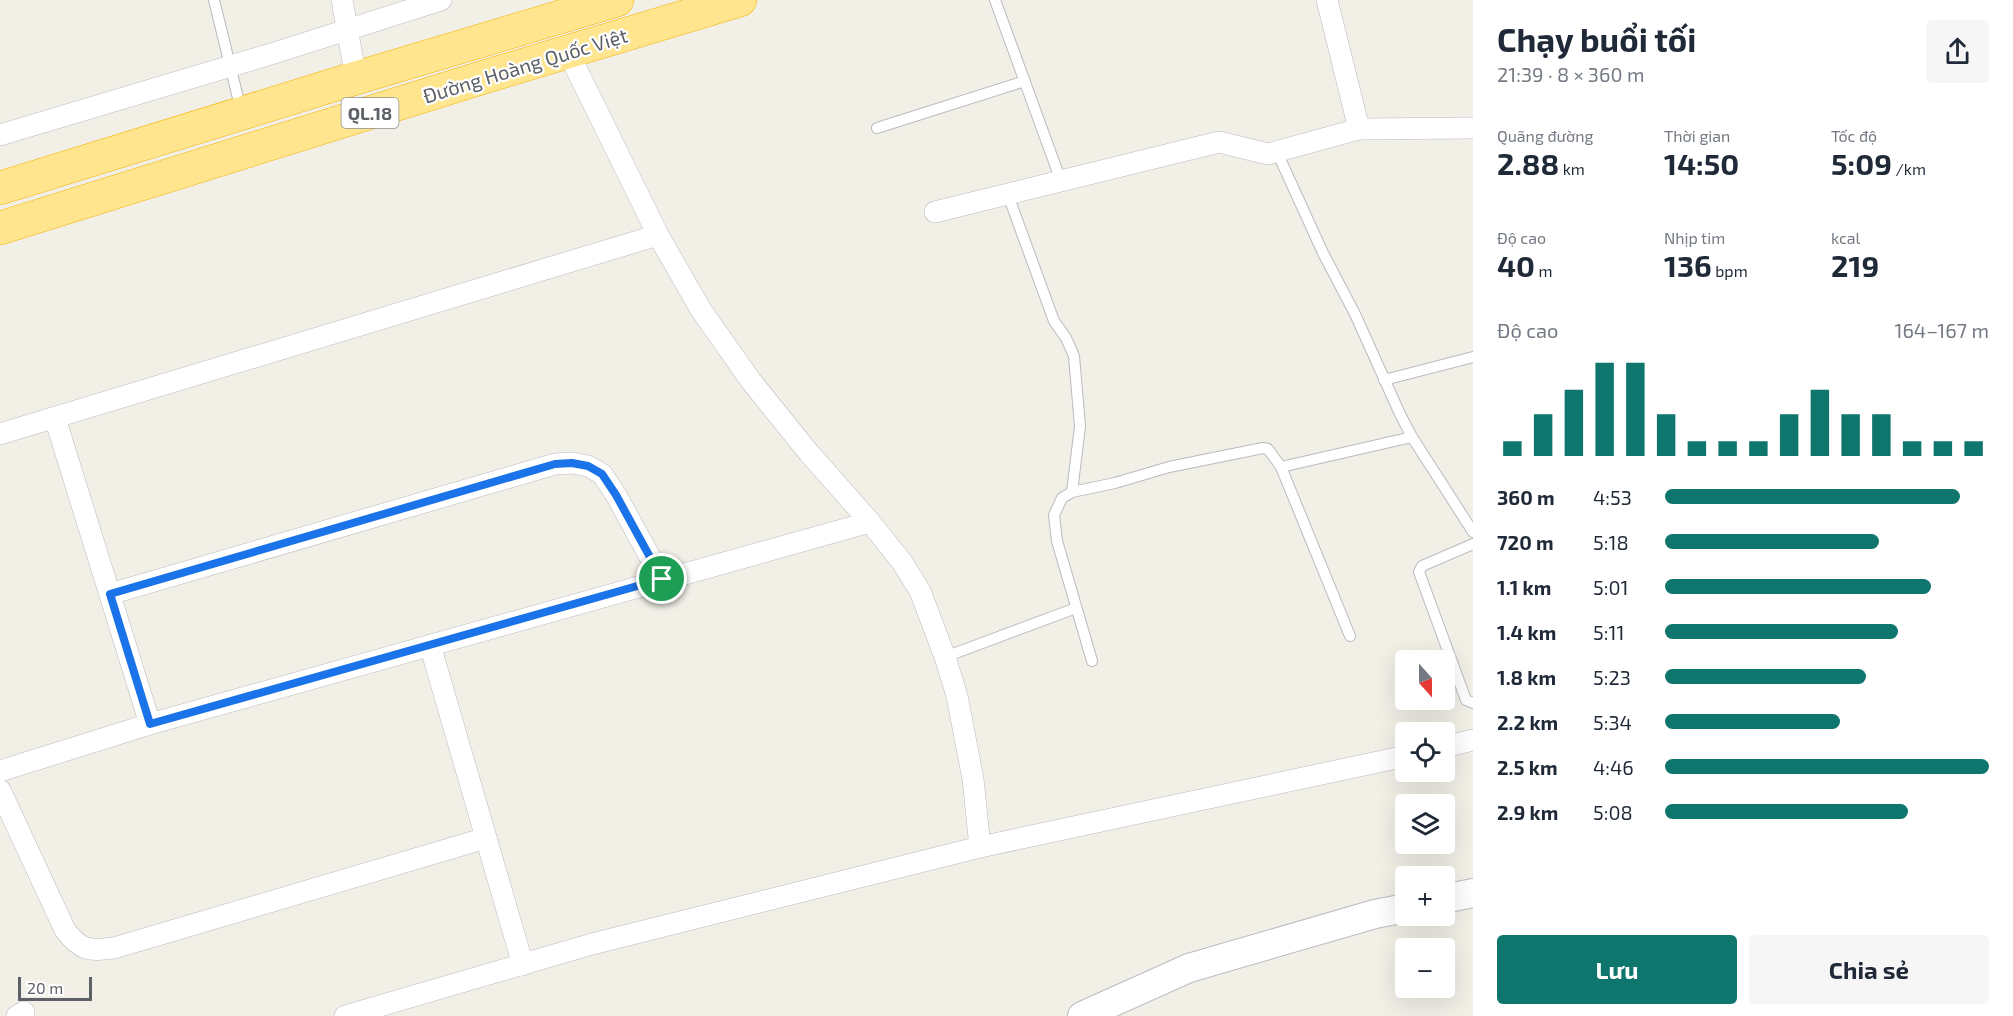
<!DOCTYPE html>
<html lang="vi">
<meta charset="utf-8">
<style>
body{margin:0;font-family:"Exo 2",sans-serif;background:#f6f6f7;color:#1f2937;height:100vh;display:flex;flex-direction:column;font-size:22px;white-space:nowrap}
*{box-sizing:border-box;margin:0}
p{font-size:20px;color:#747a83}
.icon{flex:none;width:33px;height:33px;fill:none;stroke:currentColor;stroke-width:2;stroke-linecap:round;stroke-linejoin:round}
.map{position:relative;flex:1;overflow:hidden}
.sheet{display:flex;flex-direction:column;background:#fff;width:540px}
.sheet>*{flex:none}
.needle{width:39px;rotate:159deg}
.buttons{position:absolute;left:1395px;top:650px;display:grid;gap:12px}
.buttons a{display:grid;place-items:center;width:60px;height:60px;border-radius:6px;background:#fff;box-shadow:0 6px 24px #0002;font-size:30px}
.scale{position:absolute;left:18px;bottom:15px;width:74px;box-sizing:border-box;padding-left:6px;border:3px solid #5d6167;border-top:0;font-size:16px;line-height:21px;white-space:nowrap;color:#5d6167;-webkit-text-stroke:4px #fff;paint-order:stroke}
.pin{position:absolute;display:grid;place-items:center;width:51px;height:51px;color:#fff;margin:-26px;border:3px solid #fff;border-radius:50%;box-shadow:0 2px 6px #0007}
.round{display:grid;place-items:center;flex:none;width:63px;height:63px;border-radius:6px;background:#f6f6f7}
.overview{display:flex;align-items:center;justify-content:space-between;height:102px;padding:0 24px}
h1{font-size:33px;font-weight:700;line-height:45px}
.figures{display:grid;grid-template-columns:repeat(3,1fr);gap:9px;height:102px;padding:6px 24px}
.figures div{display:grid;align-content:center}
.figures b{font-size:30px;font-weight:700}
.figures small{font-size:16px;font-weight:400}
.figures p{font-size:16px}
.chart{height:168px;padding:12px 24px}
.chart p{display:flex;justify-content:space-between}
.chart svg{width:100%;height:108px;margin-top:6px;stroke:#0f766e;stroke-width:6}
.action{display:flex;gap:12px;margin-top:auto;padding:12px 24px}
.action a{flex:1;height:69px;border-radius:6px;background:#0f766e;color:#fff;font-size:24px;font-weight:700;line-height:69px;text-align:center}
.action a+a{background:#f6f6f7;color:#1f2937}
ul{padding:0 24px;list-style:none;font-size:20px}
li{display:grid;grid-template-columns:96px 72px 1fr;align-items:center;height:45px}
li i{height:15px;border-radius:8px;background:#0f766e}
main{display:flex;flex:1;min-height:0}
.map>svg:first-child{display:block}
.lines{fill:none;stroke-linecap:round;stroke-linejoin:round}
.lane-casing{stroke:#b8bbc0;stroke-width:12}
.street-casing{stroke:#b8bbc0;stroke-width:22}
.secondary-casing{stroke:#b9bcc2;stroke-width:30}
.highway-casing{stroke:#f6b100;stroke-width:34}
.lane{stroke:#fff;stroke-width:10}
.street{stroke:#fff;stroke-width:21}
.secondary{stroke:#fff;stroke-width:28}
.highway{stroke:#ffe68e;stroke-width:33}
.route-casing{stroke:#fff;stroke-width:12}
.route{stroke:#1a73e8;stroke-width:8}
.labels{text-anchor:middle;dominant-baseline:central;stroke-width:4.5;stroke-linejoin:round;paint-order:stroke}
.shield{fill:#fff;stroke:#8e9095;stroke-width:1.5}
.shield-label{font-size:18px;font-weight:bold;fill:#5d6167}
.street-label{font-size:20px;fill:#5d6167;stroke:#fff}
</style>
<main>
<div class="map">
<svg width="1473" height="1016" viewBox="0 0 1473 1016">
<rect width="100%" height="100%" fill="#f1efe6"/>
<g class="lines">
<g class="lane-casing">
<g id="lane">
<path d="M 214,0 L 241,110"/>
<path d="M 995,0 L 1061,181"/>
<path d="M 877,128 L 1025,81"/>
<path d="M 1277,152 L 1323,253 L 1355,314 L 1400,414 L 1412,437 L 1473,532"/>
<path d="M 1008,195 L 1054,321 L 1066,338 L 1074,356 L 1080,426 L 1072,492"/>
<path d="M 1384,380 L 1473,357"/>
<path d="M 1281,467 L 1412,437"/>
<path d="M 1473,544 L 1422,566 L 1419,572 L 1466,700 L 1473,703"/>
<path d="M 945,657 L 1076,608"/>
<path d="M 1092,661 L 1057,541 L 1054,515 L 1062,498 L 1072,492 L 1115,483 L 1169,467 L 1263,448 L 1268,449 L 1281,467 L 1350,636"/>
</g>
</g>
<g class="street-casing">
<g id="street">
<path d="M 342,0 L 356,78"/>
<path d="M 1327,0 L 1359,129"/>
<path d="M 568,52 L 658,235 L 701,310 L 751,381 L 809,453 L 870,522 L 902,562 L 920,591 L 945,657 L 957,696 L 973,779 L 980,847"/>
<path d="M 0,135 L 271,54 L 441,0"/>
<path d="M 935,212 L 1219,142 L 1268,154 L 1359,129 L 1473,128"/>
<path d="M 55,418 L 150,724"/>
<path d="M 0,434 L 658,235"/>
<path d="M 110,594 L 555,464 L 572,463 L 588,466 L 602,474 L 616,495 L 662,579"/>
<path d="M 430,645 L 523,965"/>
<path d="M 1444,747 L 1473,740"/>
<path d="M 0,771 L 150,724 L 870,522"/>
<path d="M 0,790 L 65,930 C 81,951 88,951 114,948 L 486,838"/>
<path d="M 17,1016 L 24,1012"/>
<path d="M 345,1016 L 592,944 L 980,847 L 1406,756"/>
</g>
</g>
<g class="secondary-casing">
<g id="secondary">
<path d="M 1444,899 L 1473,893"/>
<path d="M 1082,1016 L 1189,968 L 1375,914 L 1406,908"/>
</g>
</g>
<g class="highway-casing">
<g id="highway">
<path d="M 0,188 L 356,78 L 617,0"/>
<path d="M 0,228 L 484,77 L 740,0"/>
</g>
</g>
<use href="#lane" class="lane"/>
<use href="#street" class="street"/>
<use href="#secondary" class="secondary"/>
<use href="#highway" class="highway"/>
</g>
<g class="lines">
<g class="route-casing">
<path id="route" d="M 572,463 L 588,466 L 602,474 L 616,495 L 662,579 L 150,724 L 110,594 L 555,464 Z"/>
</g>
<use href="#route" class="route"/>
</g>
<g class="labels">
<rect class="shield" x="341.5" y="98" width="57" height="30" rx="4.5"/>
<g class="shield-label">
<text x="370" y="113">QL.18</text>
</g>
<g class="street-label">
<text transform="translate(525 65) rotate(-17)">Đường Hoàng Quốc Việt</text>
</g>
</g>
</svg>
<div class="buttons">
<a><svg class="needle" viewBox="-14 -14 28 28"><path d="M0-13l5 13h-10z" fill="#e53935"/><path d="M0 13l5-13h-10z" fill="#747a83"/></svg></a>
<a><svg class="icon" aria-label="locate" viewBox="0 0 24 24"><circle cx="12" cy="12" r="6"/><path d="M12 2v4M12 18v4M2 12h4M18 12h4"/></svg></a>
<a><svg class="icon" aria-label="layers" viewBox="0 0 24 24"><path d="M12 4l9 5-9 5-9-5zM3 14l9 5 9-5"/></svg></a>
<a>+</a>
<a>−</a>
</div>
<div class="scale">20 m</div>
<div class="pin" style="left:662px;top:579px;background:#1e9e55"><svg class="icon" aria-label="arrive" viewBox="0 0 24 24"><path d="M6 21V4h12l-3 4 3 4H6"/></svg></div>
</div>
<section class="sheet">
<div class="overview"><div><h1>Chạy buổi tối</h1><p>21:39 · 8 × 360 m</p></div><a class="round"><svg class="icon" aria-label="share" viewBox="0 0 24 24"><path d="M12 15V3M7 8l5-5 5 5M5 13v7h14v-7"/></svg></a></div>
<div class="figures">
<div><p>Quãng đường</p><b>2.88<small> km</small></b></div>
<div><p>Thời gian</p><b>14:50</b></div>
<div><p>Tốc độ</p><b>5:09<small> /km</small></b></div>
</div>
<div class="figures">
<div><p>Độ cao</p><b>40<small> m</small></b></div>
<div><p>Nhịp tim</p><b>136<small> bpm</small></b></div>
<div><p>kcal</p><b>219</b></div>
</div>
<div class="chart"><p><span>Độ cao</span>164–167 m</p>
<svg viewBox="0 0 160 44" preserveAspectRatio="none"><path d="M5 44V38M15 44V27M25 44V17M35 44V6M45 44V6M55 44V27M65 44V38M75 44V38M85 44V38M95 44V27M105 44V17M115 44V27M125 44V27M135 44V38M145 44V38M155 44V38"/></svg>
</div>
<ul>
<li><b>360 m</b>4:53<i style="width:91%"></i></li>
<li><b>720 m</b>5:18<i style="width:66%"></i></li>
<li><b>1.1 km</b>5:01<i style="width:82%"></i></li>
<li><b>1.4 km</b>5:11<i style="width:72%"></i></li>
<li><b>1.8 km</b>5:23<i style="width:62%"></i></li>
<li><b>2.2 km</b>5:34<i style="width:54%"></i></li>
<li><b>2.5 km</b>4:46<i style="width:100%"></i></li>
<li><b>2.9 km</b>5:08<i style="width:75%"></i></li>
</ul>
<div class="action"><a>Lưu</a><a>Chia sẻ</a></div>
</section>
</main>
